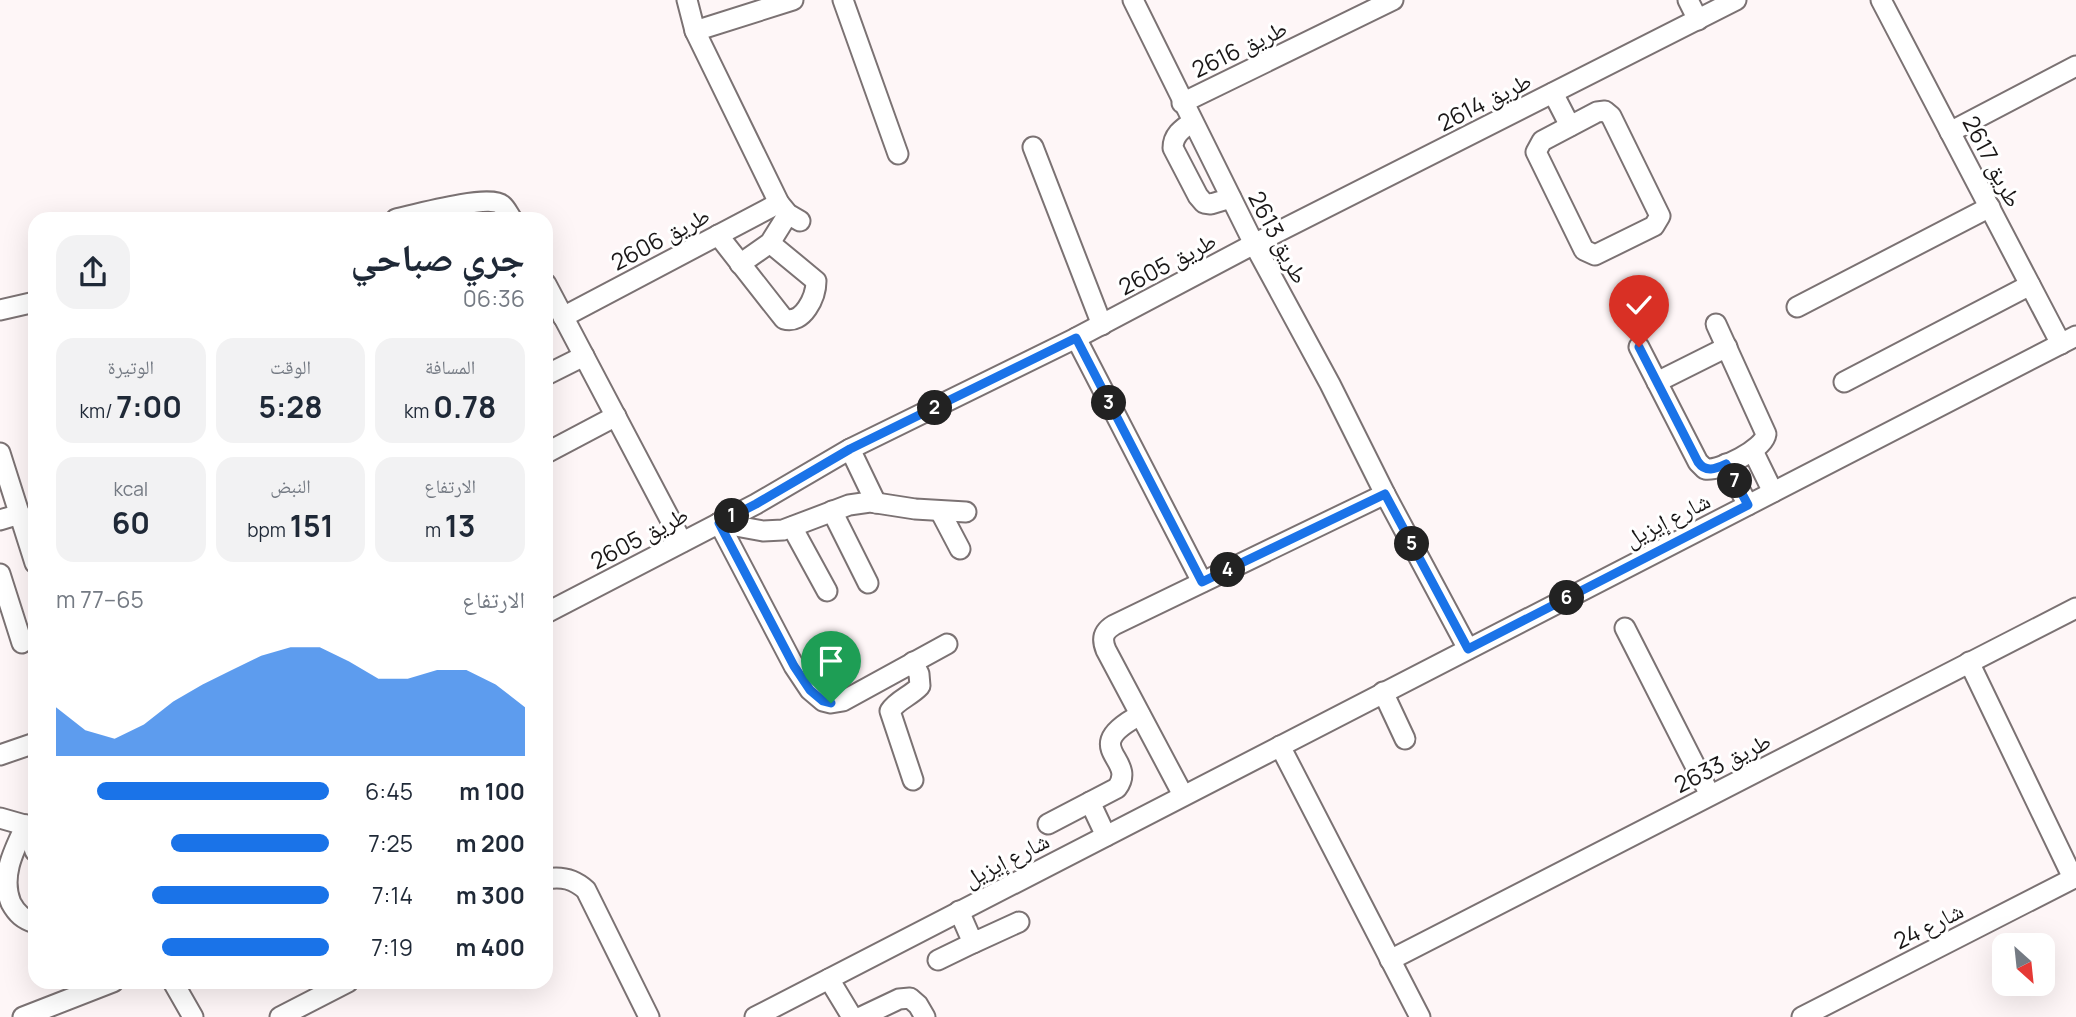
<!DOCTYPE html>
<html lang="ar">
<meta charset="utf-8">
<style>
body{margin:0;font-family:Manrope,"Noto Naskh Arabic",sans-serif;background:#f2f2f3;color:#1f2937;direction:rtl;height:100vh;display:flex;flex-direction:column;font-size:26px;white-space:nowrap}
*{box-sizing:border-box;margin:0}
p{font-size:23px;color:#747a83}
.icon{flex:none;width:38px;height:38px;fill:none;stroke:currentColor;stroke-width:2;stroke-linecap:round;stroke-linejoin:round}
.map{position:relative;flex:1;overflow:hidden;direction:ltr}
.sheet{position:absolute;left:28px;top:212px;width:525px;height:777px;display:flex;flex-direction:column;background:#fff;border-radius:21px;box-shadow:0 7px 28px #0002;direction:rtl}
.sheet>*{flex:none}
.needle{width:46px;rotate:153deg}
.controls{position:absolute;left:1992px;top:933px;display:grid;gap:14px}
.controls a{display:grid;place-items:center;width:63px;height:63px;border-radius:14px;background:#fff;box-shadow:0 7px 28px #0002;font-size:35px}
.pin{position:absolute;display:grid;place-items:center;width:60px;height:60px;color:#fff;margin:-72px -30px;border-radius:50% 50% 50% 0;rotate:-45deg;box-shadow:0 0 7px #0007}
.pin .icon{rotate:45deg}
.km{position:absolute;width:35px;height:35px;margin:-18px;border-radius:50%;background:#222;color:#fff;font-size:19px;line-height:35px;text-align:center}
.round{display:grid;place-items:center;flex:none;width:74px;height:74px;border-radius:21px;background:#f2f2f3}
.overview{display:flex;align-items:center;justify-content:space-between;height:119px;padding:0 28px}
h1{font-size:38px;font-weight:700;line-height:52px}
.figures{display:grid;grid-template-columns:repeat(3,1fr);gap:10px;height:119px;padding:7px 28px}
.figures div{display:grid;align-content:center;border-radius:18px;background:#f2f2f3;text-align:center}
.figures b{font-size:30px;font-weight:700}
.figures small{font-size:19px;font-weight:400}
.figures p{font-size:19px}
.chart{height:196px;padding:14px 28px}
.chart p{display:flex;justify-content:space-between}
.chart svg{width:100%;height:126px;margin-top:7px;fill:#1a73e8;opacity:.7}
ul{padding:0 28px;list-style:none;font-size:23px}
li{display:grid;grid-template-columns:112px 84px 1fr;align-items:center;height:52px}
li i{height:18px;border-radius:9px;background:#1a73e8}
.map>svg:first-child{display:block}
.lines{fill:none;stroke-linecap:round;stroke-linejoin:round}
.minor-casing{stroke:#7b7273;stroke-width:23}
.minor{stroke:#fff;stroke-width:19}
.route-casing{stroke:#fff;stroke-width:14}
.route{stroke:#1a73e8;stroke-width:9}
.labels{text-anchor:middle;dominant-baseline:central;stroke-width:6;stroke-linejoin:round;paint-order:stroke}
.street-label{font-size:23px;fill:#1a1717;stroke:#fff}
</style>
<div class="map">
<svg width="2076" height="1017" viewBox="0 0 2076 1017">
<rect width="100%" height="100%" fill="#fef6f7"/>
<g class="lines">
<g class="minor-casing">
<g id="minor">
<path d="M 687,0 L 695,31 L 779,203 L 788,214 L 800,221"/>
<path d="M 843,0 L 898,154"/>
<path d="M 1133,0 L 1254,244 L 1330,384 L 1385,494 L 1468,649"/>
<path d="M 1688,0 L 1698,20"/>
<path d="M 1881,0 L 2061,344"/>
<path d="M 695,31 L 793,0"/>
<path d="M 1553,93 L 1570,126"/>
<path d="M 1182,103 L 1393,0"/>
<path d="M 1605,111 L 1611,116 L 1660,216 L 1654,226 L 1595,255 L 1584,250 L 1536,152 L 1542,141 L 1597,112 Z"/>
<path d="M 1192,122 C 1182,129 1173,135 1173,148 L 1198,196 L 1204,203 L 1211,204 L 1231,198"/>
<path d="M 1950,132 L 2076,66"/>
<path d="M 1033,147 L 1102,325"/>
<path d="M 396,219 C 414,215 489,194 502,205 C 506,208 509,215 512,219"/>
<path d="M 718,235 L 784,319 C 803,325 816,297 816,281 L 770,243"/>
<path d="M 740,264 L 770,243 L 788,214"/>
<path d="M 546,284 L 682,542"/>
<path d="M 1797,307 L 1990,207"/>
<path d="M 0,310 L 35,302"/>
<path d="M 563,317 L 779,203"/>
<path d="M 1076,338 L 1202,582"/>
<path d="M 1639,347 L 1698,462 L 1705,469 C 1720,471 1764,449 1766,434 L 1716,324"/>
<path d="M 546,375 L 584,356"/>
<path d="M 1657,382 L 1727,347"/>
<path d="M 1844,382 L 2030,285"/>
<path d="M 850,449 L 876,503"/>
<path d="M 1753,451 L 1773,492"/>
<path d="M 0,453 L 35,563"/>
<path d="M 546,453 L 616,416"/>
<path d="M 1726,464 L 1748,505"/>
<path d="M 832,511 L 868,583"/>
<path d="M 940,511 L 960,549"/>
<path d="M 0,520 L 20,514"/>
<path d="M 719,523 L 794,666 L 810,690 L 823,701 L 831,703 L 843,701 L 947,644"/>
<path d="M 719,523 L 763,531 L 783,530 L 849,505 L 870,502 L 915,509 L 966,512"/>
<path d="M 792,527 L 827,591"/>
<path d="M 0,574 L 22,643"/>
<path d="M 546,613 L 756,504 L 850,449 L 1076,338 L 1254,244 L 1736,0"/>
<path d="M 1625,628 L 1710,795"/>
<path d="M 913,662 L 919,674 L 920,686 C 911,696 897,700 890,711 L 913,780"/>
<path d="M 1969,662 L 2073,878"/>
<path d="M 1383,692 L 1405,739"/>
<path d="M 1280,746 L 1420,1017"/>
<path d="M 0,755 L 35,743"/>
<path d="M 1183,795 L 1106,650 C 1101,638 1104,631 1114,625 L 1385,494"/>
<path d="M 1090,802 L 1106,836"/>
<path d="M 0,818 L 35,828"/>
<path d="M 1048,824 L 1117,788 C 1139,758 1076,749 1140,715"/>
<path d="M 26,825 C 14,850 0,876 11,903 C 17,914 23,919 35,923"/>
<path d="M 26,825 L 35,851"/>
<path d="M 546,879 C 562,876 574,879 586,890 L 649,1017"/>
<path d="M 959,911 L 973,943 L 1019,922"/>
<path d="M 938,960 L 973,943"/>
<path d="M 1390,960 L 2076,608"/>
<path d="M 829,979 L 852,1017"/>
<path d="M 173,982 L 193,1017"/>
<path d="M 23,1017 L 113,982"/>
<path d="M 280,1017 L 348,982"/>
<path d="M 755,1017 L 2076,336"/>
<path d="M 861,1017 L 899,999 L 910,998 L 918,1005 L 925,1017"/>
<path d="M 1802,1017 L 2076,877"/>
</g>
</g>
<use href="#minor" class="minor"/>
</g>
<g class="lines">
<g class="route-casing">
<path id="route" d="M 831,703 L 823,701 L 810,690 L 794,666 L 719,523 L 756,504 L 850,449 L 1076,338 L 1202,582 L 1385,494 L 1468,649 L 1748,505 L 1726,464 C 1715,469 1706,473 1698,462 L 1639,347"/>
</g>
<use href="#route" class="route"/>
</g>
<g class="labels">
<g class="street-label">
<text transform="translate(1239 48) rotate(-26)">طريق 2616</text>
<text transform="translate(1484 101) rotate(-27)">طريق 2614</text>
<text transform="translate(1993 161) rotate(62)">طريق 2617</text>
<text transform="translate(1279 237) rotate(62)">طريق 2613</text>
<text transform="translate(660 238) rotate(-28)">طريق 2606</text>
<text transform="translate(1167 263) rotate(-28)">طريق 2605</text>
<text transform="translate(1667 519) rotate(-27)">شارع إيزيل</text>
<text transform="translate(639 537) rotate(-28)">طريق 2605</text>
<text transform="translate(1722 762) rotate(-27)">طريق 2633</text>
<text transform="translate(1006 859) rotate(-27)">شارع إيزيل</text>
<text transform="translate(1928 925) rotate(-27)">شارع 24</text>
</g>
</g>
</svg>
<div class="controls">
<a><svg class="needle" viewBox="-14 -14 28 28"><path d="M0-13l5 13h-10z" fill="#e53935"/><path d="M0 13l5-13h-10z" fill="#747a83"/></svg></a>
</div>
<div class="pin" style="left:831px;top:703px;background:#1e9e55"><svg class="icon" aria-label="arrive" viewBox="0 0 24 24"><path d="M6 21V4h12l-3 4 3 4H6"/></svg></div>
<div class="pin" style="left:1639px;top:347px;background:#d93025"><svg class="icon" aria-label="check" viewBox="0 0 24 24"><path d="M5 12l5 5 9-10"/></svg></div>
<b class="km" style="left:732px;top:516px">1</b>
<b class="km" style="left:935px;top:408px">2</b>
<b class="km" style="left:1109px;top:403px">3</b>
<b class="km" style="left:1228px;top:570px">4</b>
<b class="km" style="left:1412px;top:544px">5</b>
<b class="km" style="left:1567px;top:598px">6</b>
<b class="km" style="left:1735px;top:481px">7</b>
<section class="sheet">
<div class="overview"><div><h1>جري صباحي</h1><p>06:36</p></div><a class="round"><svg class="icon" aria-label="share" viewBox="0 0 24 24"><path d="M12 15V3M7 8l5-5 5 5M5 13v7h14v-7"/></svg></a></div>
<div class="figures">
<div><p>المسافة</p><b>0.78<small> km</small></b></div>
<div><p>الوقت</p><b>5:28</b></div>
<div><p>الوتيرة</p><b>7:00<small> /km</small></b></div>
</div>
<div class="figures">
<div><p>الارتفاع</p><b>13<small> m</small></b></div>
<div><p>النبض</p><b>151<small> bpm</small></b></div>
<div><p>kcal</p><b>60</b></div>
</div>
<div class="chart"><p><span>الارتفاع</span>65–77 m</p>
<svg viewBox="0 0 160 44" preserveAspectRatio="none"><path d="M0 44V27L10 35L20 38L30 33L40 25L50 19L60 14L70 9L80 6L90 6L100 11L110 17L120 17L130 14L140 14L150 19L160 27V44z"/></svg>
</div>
<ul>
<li><b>100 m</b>6:45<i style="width:85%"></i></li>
<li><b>200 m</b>7:25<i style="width:58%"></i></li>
<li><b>300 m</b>7:14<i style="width:65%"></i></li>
<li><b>400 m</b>7:19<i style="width:61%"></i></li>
</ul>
</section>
</div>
